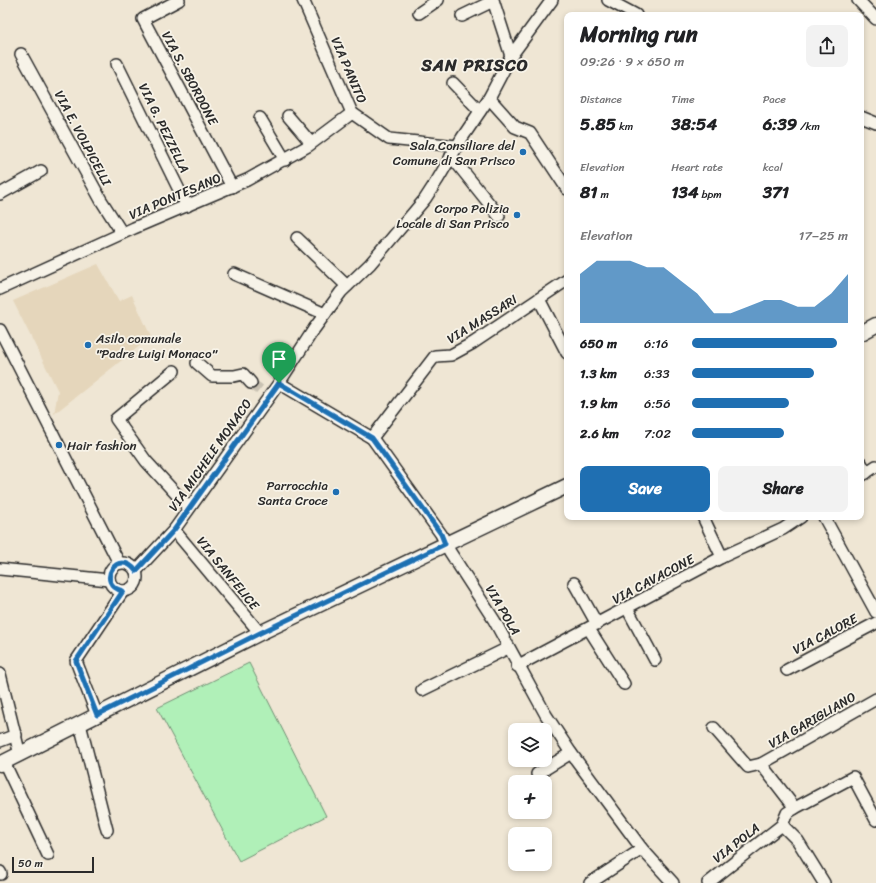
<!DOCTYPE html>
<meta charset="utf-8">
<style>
body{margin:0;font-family:Sriracha,sans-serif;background:#f2f2f2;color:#202124;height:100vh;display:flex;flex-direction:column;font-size:15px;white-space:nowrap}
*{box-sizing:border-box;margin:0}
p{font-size:13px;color:#757577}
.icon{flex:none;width:22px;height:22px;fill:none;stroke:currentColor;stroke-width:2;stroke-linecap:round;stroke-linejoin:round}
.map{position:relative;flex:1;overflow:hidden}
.drawer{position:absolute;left:564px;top:12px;width:300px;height:508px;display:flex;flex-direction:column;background:#fff;border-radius:8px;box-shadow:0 2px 6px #0003}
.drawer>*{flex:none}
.controls{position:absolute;left:508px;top:723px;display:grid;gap:8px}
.controls a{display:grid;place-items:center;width:44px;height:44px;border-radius:8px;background:#fff;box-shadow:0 2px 6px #0003;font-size:20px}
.scale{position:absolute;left:12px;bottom:10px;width:82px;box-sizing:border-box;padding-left:4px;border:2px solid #2b2b2b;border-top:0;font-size:11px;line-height:14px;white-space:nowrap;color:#2b2b2b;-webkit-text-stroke:3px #f7f3e8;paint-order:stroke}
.pin{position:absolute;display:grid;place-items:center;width:34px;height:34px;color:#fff;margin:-41px -17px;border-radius:50% 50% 50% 0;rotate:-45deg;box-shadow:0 0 4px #0007}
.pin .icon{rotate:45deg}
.round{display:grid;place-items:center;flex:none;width:42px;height:42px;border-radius:8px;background:#f2f2f2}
.summary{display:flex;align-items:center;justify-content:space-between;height:68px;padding:0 16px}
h1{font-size:22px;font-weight:700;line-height:30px}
.stats{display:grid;grid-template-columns:repeat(3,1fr);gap:6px;height:68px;padding:4px 16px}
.stats div{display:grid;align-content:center}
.stats b{font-size:17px;font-weight:700}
.stats small{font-size:11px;font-weight:400}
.stats p{font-size:11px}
.chart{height:112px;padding:8px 16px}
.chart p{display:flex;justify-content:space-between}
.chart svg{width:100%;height:72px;margin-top:4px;fill:#1f6fb2;opacity:.7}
.cta{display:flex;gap:8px;margin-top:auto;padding:8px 16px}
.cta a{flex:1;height:46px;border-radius:8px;background:#1f6fb2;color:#fff;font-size:16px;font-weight:700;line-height:46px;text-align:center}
.cta a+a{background:#f2f2f2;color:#202124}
ul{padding:0 16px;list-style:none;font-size:13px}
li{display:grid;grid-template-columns:64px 48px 1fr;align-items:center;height:30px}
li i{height:10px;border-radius:5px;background:#1f6fb2}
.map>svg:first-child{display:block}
.built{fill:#e5d6bb}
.green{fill:#b0f0b8;stroke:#6e8e72}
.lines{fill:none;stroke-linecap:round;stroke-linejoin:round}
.minor-tunnel{stroke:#c8c1b2;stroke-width:11;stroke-dasharray:11 5.5;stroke-linecap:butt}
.minor-casing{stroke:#2b2b2b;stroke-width:14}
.tertiary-casing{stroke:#2b2b2b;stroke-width:17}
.minor{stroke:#f7f3e8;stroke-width:11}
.tertiary{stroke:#f7f3e8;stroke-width:14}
.route-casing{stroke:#fff;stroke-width:8}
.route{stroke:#1f6fb2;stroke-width:5}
.poi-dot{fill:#1f6fb2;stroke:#f7f3e8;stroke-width:1.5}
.labels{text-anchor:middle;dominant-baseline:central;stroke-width:3.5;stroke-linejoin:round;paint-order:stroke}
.street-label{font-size:13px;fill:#2b2b2b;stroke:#f7f3e8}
.poi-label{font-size:13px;fill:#2b2b2b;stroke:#f7f3e8;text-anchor:end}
.district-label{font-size:17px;font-weight:bold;letter-spacing:1px;fill:#2b2b2b;stroke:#f7f3e8}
</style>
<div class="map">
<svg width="876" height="883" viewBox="0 0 876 883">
<rect width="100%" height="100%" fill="#efe6d4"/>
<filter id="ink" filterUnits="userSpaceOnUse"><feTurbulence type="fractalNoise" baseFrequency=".025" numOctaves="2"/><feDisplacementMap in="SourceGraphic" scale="8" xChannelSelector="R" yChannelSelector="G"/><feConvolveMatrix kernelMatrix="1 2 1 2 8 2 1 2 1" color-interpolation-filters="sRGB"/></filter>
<g filter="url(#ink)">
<path class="built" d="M 98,264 L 119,301 L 132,295 L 151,337 L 54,414 L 58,391 L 13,301 Z"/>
<path class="green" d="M 249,663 L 326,816 L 239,861 L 157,708 Z"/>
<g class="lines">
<path class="minor-tunnel" d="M 251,383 L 269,397"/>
<g class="minor-casing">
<g id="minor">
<path d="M 179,0 L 143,19 L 232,187"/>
<path d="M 303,0 L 352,113 L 389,139 L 457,146"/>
<path d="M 493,0 L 511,56"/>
<path d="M 608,0 L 636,15"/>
<path d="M 858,0 L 876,19"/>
<path d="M 419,13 L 438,0"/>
<path d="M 462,16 L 493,1"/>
<path d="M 21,54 L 101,200 L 122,233"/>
<path d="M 117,64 L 187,206"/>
<path d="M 453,83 L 480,111"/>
<path d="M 489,98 L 515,127 L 530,133 L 567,189"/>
<path d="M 288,116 L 311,143"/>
<path d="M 861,117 L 876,123"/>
<path d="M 260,118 L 285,160"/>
<path d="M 451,156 L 499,216"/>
<path d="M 0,194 L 41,171"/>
<path d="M 297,238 L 347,286"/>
<path d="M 234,274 L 325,314"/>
<path d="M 0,289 L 134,228 L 247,180 L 308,146 L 352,113"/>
<path d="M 539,299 L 567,353"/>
<path d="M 0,330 L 119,563"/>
<path d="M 197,363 L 212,376 L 234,376 L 243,374 L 251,383"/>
<path d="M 174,371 L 116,419 L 146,461 L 189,508"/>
<path d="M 279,383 L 372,438 L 441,534 L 450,552 L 494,620 L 546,715 L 571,753 L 642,849 L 673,883"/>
<path d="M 372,438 L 435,356 L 451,355 L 473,343 L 567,280"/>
<path d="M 861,463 L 866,473"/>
<path d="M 861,476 L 876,466"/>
<path d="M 703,517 L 722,557"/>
<path d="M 824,517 L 876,612"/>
<path d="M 174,530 L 260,633"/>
<circle cx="123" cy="577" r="14"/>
<path d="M 0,569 L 109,580"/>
<path d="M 136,571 L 174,530 L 279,383 L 314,329 L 341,292 L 370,264 L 425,199 L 438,179 L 462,138 L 489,98 L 511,56 L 552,0"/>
<path d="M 574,583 L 597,624"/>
<path d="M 627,608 L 655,660"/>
<path d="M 589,629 L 624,684"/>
<path d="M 517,666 L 722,557 L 783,529 L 801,517"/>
<path d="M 787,670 L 876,623"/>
<path d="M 0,674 L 20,755"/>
<path d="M 422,690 L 508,648"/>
<path d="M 97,715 L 76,661 L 123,591"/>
<path d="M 80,724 L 107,830"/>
<path d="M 714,728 L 748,767 L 761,764"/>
<path d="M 0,741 L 16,735"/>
<path d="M 4,762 L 48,855"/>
<path d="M 537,774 L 571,753"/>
<path d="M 795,808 L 853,777 L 876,820"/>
<path d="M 782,825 L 798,841 L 824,883"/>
<path d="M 0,872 L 1,874"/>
<path d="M 590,883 L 642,849"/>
<path d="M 708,883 L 782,825 L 787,813 L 795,808 L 761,764 L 876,699"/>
</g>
</g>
<g class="tertiary-casing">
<g id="tertiary">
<path d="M 861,333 L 876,325"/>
<path d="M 0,764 L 260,633 L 567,486"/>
</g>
</g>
<use href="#minor" class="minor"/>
<use href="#tertiary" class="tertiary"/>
</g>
</g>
<g class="lines" filter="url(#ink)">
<g class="route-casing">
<path id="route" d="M 279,383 L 372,438 L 441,534 L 445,544 L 260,633 L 97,715 L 76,661 L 123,591 C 94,584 118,547 136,571 L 174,530 Z"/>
</g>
<use href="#route" class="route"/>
</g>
<g class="poi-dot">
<circle cx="523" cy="152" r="4"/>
<circle cx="517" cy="215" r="4"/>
<circle cx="88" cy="345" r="4"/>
<circle cx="59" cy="445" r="4"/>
<circle cx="336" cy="492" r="4"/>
</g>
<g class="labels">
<g class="street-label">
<text transform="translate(349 70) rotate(67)">VIA PANITO</text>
<text transform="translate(190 78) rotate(62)">VIA S. SBORDONE</text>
<text transform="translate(164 128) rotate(64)">VIA G. PEZZELLA</text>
<text transform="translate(83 138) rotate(62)">VIA E. VOLPICELLI</text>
<text transform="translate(175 196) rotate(-23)">VIA PONTESANO</text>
<text transform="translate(482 319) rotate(-32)">VIA MASSARI</text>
<text transform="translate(210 455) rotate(-55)">VIA MICHELE MONACO</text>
<text transform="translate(228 573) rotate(51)">VIA SANFELICE</text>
<text transform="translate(653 579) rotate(-28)">VIA CAVACONE</text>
<text transform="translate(503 610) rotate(60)">VIA POLA</text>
<text transform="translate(825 634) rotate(-28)">VIA CALORE</text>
<text transform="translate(812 720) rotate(-30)">VIA GARIGLIANO</text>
<text transform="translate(736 843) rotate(-38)">VIA POLA</text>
</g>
<g class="poi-label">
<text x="515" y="145">Sala Consiliare del<tspan x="515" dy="15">Comune di San Prisco</tspan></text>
<text x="509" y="208">Corpo Polizia<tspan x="509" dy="15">Locale di San Prisco</tspan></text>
<text x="96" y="338" text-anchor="start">Asilo comunale<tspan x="96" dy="15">"Padre Luigi Monaco"</tspan></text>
<text x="67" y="445" text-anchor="start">Hair fashion</text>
<text x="328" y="485">Parrocchia<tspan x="328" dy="15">Santa Croce</tspan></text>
</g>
<g class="district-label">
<text x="475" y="65">SAN PRISCO</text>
</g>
</g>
</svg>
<div class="controls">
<a><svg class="icon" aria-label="layers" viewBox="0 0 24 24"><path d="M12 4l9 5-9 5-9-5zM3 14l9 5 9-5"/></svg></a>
<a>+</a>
<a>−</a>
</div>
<div class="scale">50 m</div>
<div class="pin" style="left:279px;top:383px;background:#1e9e55"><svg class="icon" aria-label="arrive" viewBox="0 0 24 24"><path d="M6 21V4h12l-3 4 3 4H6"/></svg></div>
<section class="drawer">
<div class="summary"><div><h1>Morning run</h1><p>09:26 · 9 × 650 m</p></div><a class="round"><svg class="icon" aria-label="share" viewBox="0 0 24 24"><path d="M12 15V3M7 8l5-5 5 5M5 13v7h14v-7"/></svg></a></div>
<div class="stats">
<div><p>Distance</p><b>5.85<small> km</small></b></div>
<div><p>Time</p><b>38:54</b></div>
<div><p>Pace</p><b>6:39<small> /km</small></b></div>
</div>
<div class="stats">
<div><p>Elevation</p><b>81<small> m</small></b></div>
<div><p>Heart rate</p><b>134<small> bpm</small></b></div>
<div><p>kcal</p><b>371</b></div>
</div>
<div class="chart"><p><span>Elevation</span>17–25 m</p>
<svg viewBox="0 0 160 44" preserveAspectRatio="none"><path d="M0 44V14L10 6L20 6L30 6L40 10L50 10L60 18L70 26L80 38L90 38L100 34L110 30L120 30L130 34L140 34L150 26L160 14V44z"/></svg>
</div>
<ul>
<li><b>650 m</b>6:16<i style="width:93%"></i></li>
<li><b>1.3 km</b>6:33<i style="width:78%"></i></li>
<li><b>1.9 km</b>6:56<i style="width:62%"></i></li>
<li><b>2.6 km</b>7:02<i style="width:59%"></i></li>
</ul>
<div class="cta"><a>Save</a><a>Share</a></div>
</section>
</div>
